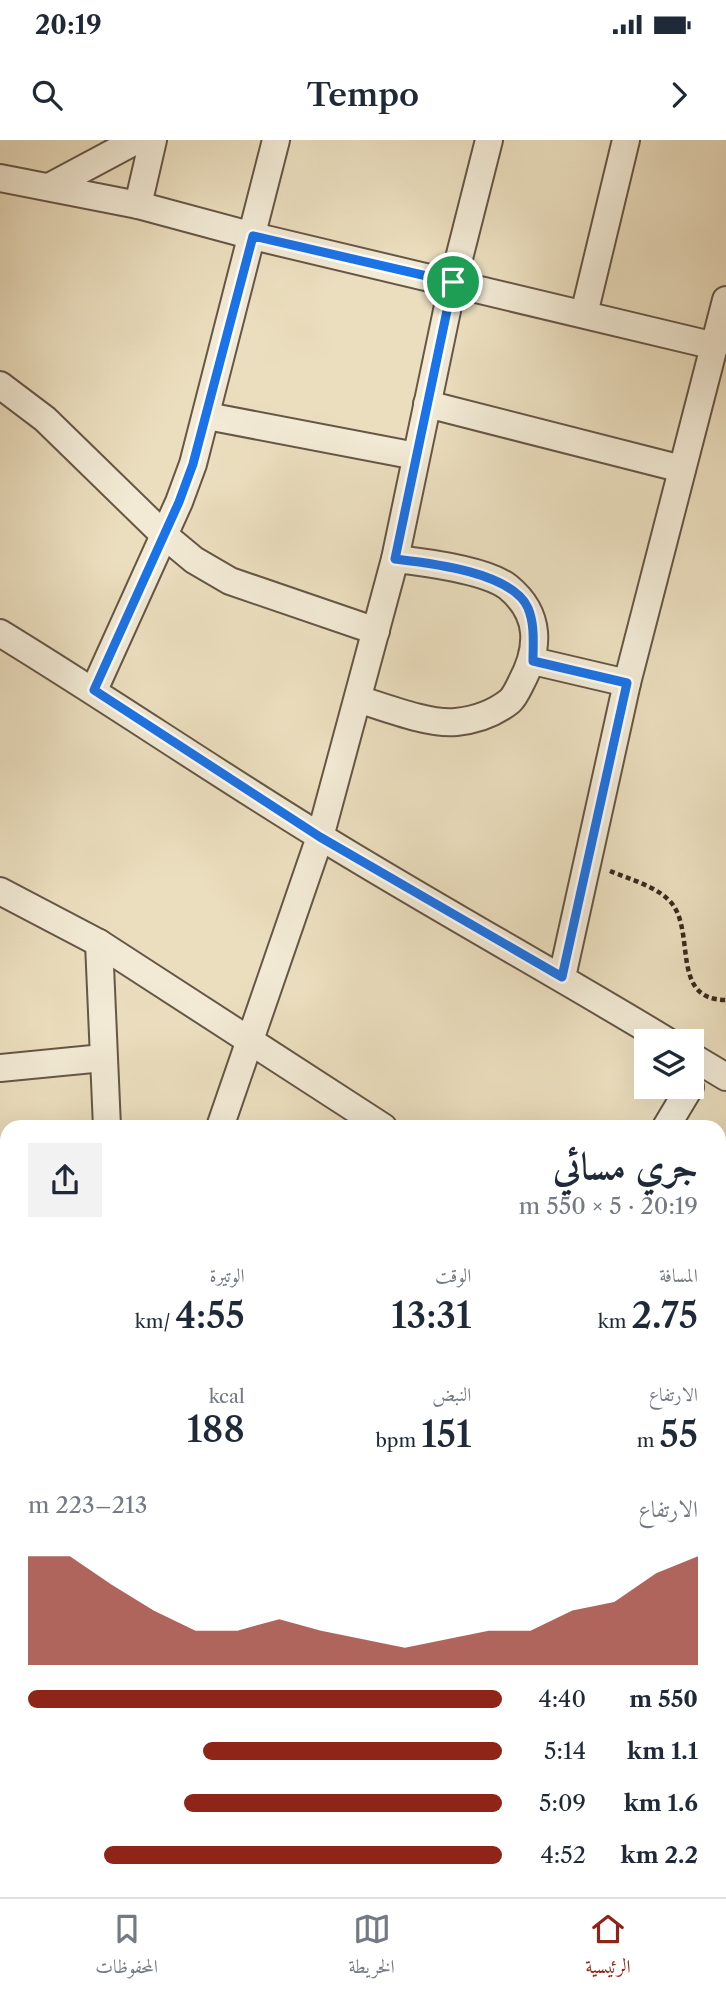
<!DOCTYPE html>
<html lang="ar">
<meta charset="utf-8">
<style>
body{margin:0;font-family:"Libre Caslon Text",Amiri,serif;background:#f2f2f3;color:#1f2937;direction:rtl;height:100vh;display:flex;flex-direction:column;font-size:26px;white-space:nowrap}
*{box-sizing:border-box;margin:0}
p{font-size:23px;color:#747a83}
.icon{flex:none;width:38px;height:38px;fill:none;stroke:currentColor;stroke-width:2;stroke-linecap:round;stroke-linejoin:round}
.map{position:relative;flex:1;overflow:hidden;direction:ltr}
.details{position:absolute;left:0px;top:980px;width:726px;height:777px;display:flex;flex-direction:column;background:#fff;border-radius:21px 21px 0 0;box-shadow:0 7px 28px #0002;direction:rtl}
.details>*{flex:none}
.fabs{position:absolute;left:634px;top:889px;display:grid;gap:14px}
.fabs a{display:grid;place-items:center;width:70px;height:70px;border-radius:0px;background:#fff;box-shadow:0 7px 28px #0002;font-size:35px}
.pin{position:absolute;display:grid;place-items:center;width:60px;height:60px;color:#fff;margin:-30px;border:4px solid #fff;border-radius:50%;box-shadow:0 2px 7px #0007}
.round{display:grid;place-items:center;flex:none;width:74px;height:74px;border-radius:0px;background:#f2f2f3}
.head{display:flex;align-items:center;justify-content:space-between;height:119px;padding:0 28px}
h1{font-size:38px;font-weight:600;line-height:52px}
.stats{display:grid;grid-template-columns:repeat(3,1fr);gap:10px;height:119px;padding:7px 28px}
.stats div{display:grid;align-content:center}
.stats b{font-size:35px;font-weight:600}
.stats small{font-size:19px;font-weight:400}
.stats p{font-size:19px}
.chart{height:196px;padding:14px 28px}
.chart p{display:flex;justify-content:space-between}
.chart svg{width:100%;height:126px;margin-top:7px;fill:#8f2418;opacity:.7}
ul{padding:0 28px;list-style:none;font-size:23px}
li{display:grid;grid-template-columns:112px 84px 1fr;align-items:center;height:52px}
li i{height:18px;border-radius:9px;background:#8f2418}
.status{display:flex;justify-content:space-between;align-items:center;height:49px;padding:0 35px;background:#fff;direction:ltr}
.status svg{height:19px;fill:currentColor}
header{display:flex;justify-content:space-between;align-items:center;height:91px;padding:0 28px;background:#fff;font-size:32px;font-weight:600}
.tab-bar{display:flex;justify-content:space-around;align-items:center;height:98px;border-top:2px solid #e0e1e3;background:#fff;font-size:19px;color:#747a83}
.tab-bar a{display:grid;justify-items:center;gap:4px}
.tab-bar .current{color:#8f2418}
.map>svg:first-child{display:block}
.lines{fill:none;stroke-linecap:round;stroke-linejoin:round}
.street-casing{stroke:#665646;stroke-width:30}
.path{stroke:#39291e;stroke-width:4.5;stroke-dasharray:5 3.5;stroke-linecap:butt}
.street{stroke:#f2ead5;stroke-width:26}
.route-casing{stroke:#fff;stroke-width:14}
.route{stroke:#1a73e8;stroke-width:9}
</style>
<div class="status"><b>20:19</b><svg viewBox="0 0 49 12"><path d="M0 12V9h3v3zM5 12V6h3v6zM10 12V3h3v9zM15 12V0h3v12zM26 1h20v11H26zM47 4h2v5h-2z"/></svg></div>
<header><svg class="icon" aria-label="forward" viewBox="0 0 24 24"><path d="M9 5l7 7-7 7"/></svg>Tempo<svg class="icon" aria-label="search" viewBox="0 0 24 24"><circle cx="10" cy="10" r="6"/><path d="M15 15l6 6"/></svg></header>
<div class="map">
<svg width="726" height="1757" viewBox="0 0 726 1757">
<rect width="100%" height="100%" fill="#ebdebe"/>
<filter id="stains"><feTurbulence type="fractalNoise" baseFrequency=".00286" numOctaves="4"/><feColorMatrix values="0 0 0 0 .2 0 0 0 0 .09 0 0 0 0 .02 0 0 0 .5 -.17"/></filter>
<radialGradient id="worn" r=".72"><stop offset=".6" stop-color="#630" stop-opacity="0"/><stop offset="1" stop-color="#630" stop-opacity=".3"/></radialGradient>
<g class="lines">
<g class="street-casing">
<g id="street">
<path d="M 0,38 L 138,65 L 253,96 L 715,206"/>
<path d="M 49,47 L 137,0"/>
<path d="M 138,65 L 153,0"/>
<path d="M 584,174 L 626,0"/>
<path d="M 0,245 L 45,279 L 164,395 L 194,420 L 230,441 L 376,491"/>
<path d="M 427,264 L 682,329"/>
<path d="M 207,276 L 416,316"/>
<path d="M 0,493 C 108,559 213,631 321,697 C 435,767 553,832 667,901"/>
<path d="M 533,521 L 627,543"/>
<path d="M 94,550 L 179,362 L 193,324 L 276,0"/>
<path d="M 358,559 C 384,567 430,585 456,582 C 476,580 495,573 510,561 C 515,556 518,549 521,543 C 540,508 541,474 508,447 C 486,430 423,422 395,419"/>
<path d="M 0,751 L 99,803 L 383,987"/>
<path d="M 99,803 L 107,987"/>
<path d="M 562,837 L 627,543 L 726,160"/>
<path d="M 691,916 L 726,937"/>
<path d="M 0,928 L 103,918"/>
<path d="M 220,987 L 320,697 L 395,419 L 453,142 L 489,0"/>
<path d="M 666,987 L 690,947"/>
<path d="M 0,1032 L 7,1033"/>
<path d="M 0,1177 L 7,1179"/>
<path d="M 719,1215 L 726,1219"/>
<path d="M 719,1394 L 726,1396"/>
<path d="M 0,1545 L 7,1547"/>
<path d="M 0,1597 L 7,1577"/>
<path d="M 0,1679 L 7,1681"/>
<path d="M 719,1719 L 726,1721"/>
<path d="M 269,1750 L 296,1757"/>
<path d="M 248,1757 L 250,1750"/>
<path d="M 385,1757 L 388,1750"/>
</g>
</g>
<path class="path" d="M 610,731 C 629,739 660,747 673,765 C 695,796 671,860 726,860"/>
<use href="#street" class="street"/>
</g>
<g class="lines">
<g class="route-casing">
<path id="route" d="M 253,96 L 453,142 L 395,419 C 429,423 512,432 528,468 C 535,485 533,503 533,521 L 627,543 L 562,837 L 320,697 L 94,550 L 179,362 L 193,324 Z"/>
</g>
<use href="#route" class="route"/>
</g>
<rect width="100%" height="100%" filter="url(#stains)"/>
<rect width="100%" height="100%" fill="url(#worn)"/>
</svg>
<div class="fabs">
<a><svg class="icon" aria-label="layers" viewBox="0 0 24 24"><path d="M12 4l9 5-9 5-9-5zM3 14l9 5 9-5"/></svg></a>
</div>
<div class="pin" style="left:453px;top:142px;background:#1e9e55"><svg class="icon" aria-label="arrive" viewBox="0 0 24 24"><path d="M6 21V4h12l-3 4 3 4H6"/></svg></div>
<section class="details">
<div class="head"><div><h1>جري مسائي</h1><p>20:19 · 5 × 550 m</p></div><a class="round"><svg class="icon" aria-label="share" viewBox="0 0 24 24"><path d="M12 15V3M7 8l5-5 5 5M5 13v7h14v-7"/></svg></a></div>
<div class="stats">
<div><p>المسافة</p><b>2.75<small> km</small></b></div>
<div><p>الوقت</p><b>13:31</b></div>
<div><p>الوتيرة</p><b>4:55<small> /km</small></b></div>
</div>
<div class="stats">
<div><p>الارتفاع</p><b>55<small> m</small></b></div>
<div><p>النبض</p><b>151<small> bpm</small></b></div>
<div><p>kcal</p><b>188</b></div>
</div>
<div class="chart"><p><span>الارتفاع</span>213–223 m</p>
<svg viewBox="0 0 160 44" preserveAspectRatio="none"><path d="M0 44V6L10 6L20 16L30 25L40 32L50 32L60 28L70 32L80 35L90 38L100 35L110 32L120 32L130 25L140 22L150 12L160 6V44z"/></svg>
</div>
<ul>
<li><b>550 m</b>4:40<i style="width:100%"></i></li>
<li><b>1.1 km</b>5:14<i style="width:63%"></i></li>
<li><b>1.6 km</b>5:09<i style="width:67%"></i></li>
<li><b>2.2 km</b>4:52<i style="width:84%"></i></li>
</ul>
</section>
</div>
<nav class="tab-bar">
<a class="current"><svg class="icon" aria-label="home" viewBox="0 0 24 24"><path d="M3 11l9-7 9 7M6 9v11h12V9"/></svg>الرئيسية</a>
<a><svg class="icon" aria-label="map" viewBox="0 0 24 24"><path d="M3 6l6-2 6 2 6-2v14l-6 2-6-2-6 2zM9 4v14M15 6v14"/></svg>الخريطة</a>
<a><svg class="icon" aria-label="saved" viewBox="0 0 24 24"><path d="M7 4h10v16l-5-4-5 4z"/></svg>المحفوظات</a>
</nav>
